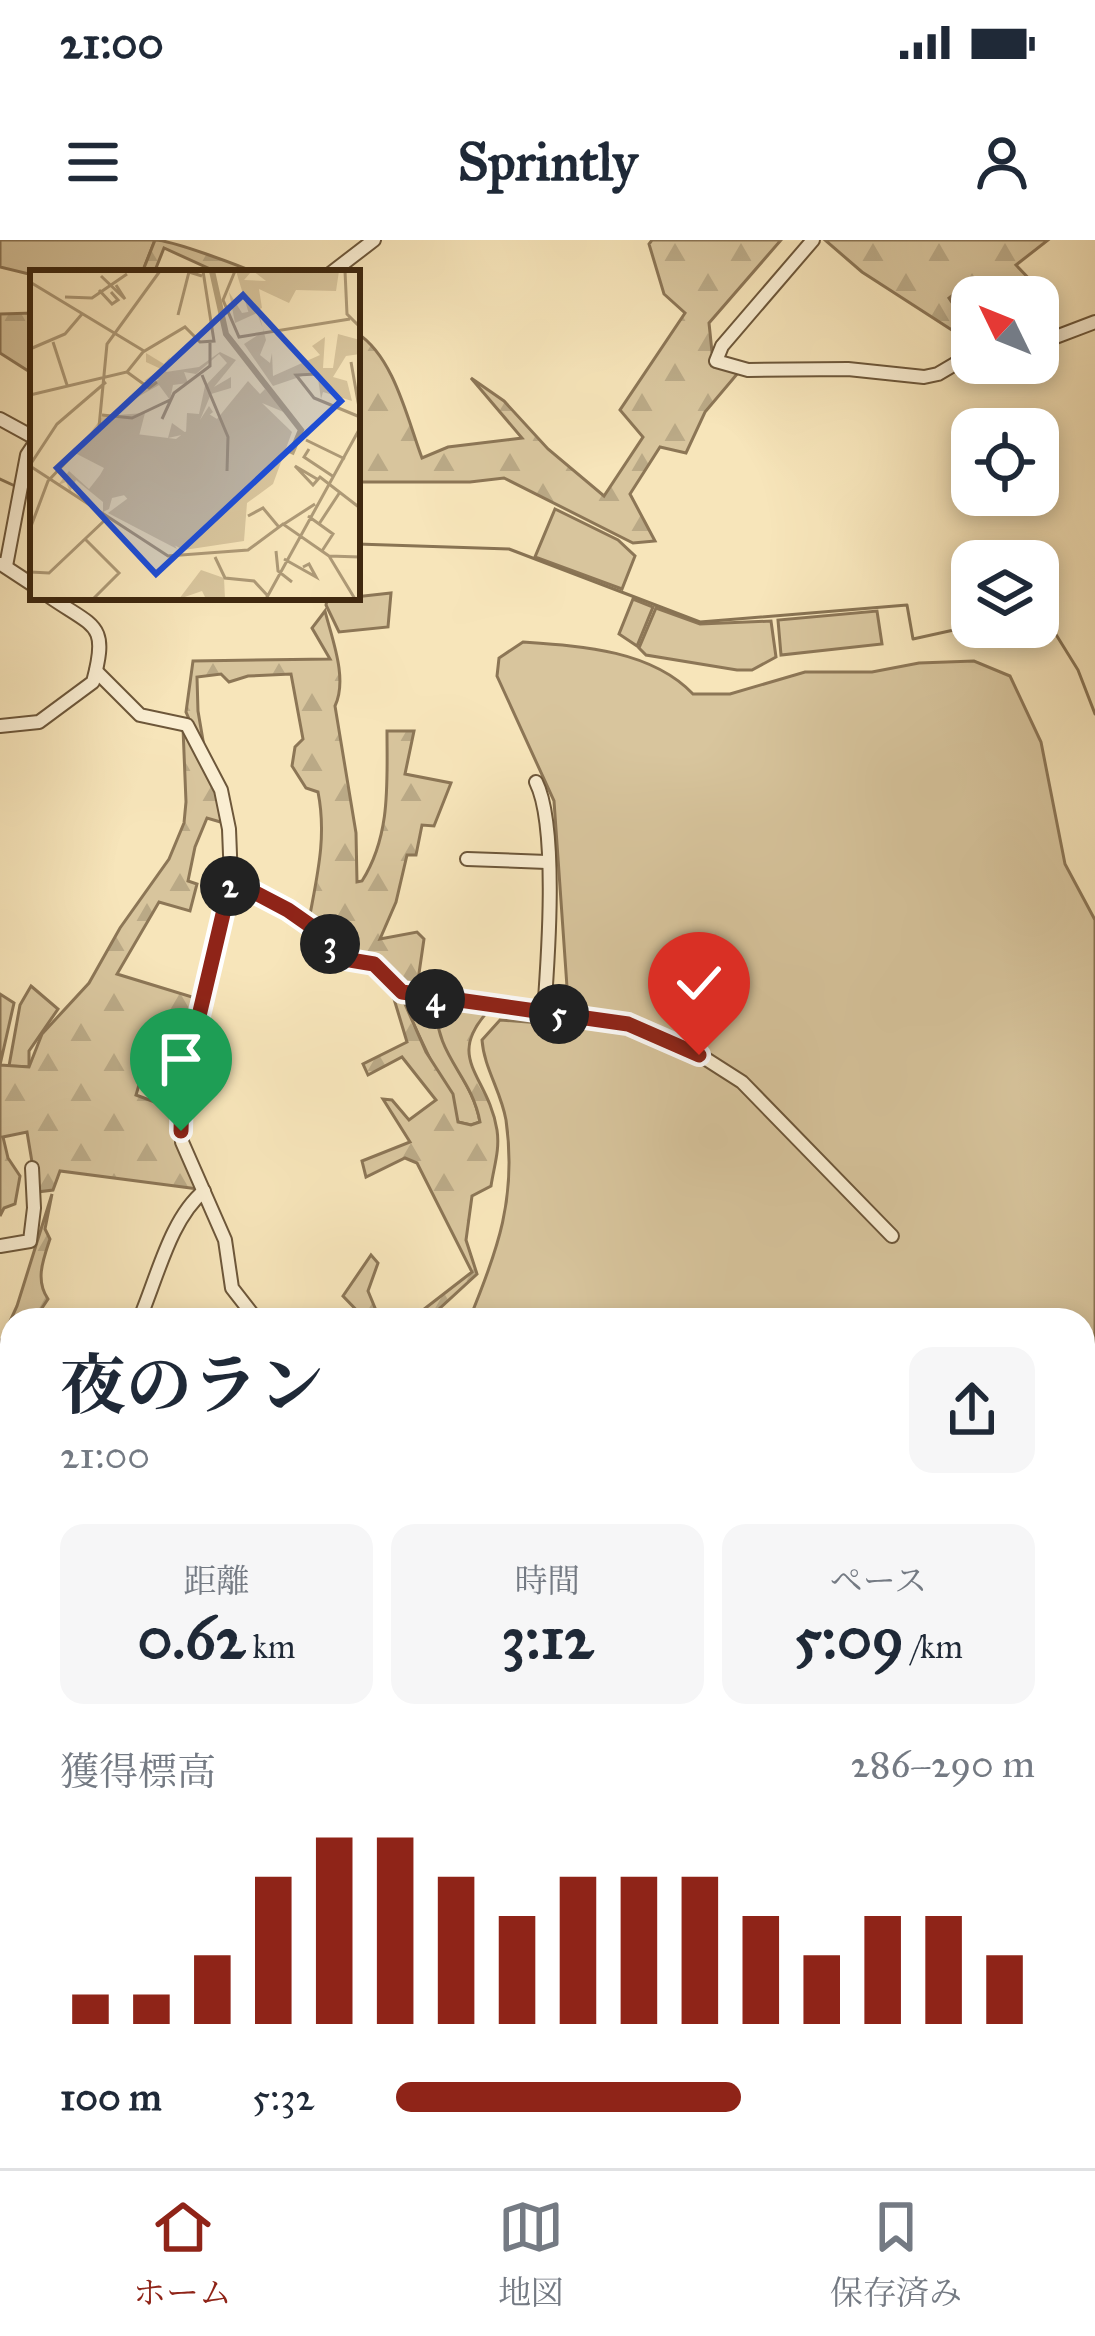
<!DOCTYPE html>
<html lang="ja">
<meta charset="utf-8">
<style>
body{margin:0;font-family:"IM FELL Great Primer","Noto Serif JP",serif;background:#f6f6f7;color:#1f2937;height:100vh;display:flex;flex-direction:column;font-size:45px;white-space:nowrap}
*{box-sizing:border-box;margin:0}
p{font-size:39px;color:#747a83}
.icon{flex:none;width:66px;height:66px;fill:none;stroke:currentColor;stroke-width:2;stroke-linecap:round;stroke-linejoin:round}
.map{position:relative;flex:1;overflow:hidden}
.sheet{position:absolute;left:0px;top:1068px;width:1095px;height:861px;display:flex;flex-direction:column;background:#fff;border-radius:36px 36px 0 0;box-shadow:0 6px 18px #0003}
.sheet>*{flex:none}
.needle{width:78px;rotate:313deg}
.tools{position:absolute;left:951px;top:36px;display:grid;gap:24px}
.tools a{display:grid;place-items:center;width:108px;height:108px;border-radius:24px;background:#fff;box-shadow:0 6px 18px #0003;font-size:60px}
.pin{position:absolute;display:grid;place-items:center;width:102px;height:102px;color:#fff;margin:-123px -51px;border-radius:50% 50% 50% 0;rotate:-45deg;box-shadow:0 0 12px #0007}
.pin .icon{rotate:45deg}
.km{position:absolute;width:60px;height:60px;margin:-30px;border-radius:50%;background:#222;color:#fff;font-size:33px;line-height:60px;text-align:center}
.round{display:grid;place-items:center;flex:none;width:126px;height:126px;border-radius:24px;background:#f6f6f7}
.summary{display:flex;align-items:center;justify-content:space-between;height:204px;padding:0 60px}
h1{font-size:66px;font-weight:700;line-height:90px}
.stats{display:grid;grid-template-columns:repeat(3,1fr);gap:18px;height:204px;padding:12px 60px}
.stats div{display:grid;align-content:center;border-radius:24px;background:#f6f6f7;text-align:center}
.stats b{font-size:60px;font-weight:700}
.stats small{font-size:33px;font-weight:400}
.stats p{font-size:33px}
.chart{height:336px;padding:24px 60px}
.chart p{display:flex;justify-content:space-between}
.chart svg{width:100%;height:216px;margin-top:12px;stroke:#8f2418;stroke-width:6}
ul{padding:0 60px;list-style:none;font-size:39px}
li{display:grid;grid-template-columns:192px 144px 1fr;align-items:center;height:90px}
li i{height:30px;border-radius:15px;background:#8f2418}
.status{display:flex;justify-content:space-between;align-items:center;height:84px;padding:0 60px;background:#fff;direction:ltr}
.status svg{height:33px;fill:currentColor}
header{display:flex;justify-content:space-between;align-items:center;height:156px;padding:0 60px;background:#fff;font-size:54px;font-weight:700}
.menu{display:flex;justify-content:space-around;align-items:center;height:168px;border-top:3px solid #e0e1e3;background:#fff;font-size:33px;color:#747a83}
.menu a{display:grid;justify-items:center;gap:6px}
.menu .current{color:#8f2418}
.map>svg:first-child{display:block}
.grass{fill:#d8c59d;stroke:#8c7656;stroke-width:3}
.forest{fill:url(#forest-firs);stroke:#8c7656;stroke-width:3}
.lines{fill:none;stroke-linecap:round;stroke-linejoin:round}
.stream{stroke:#887353;stroke-width:3}
.minor-casing{stroke:#6d573a;stroke-width:16}
.minor{stroke:#faeed2;stroke-width:12}
.route-casing{stroke:#fff;stroke-width:24}
.route{stroke:#8f2418;stroke-width:15}
.inset-river{fill:none;stroke:#b8a580;stroke-width:6}
.inset-road{fill:none;stroke:#ad9976;stroke-width:3}
.view{fill:#1d4ed8;fill-opacity:0.15;stroke:#1d4ed8;stroke-width:6}
.inset-edge{fill:none;stroke:#3f280f;stroke-width:6}
</style>
<div class="status"><b>21:00</b><svg viewBox="0 0 49 12"><path d="M0 12V9h3v3zM5 12V6h3v6zM10 12V3h3v9zM15 12V0h3v12zM26 1h20v11H26zM47 4h2v5h-2z"/></svg></div>
<header><svg class="icon" aria-label="menu" viewBox="0 0 24 24"><path d="M4 6h16M4 12h16M4 18h16"/></svg>Sprintly<svg class="icon" aria-label="person" viewBox="0 0 24 24"><circle cx="12" cy="8" r="4"/><path d="M4 21q1-7 8-7t8 7"/></svg></header>
<div class="map">
<svg width="1095" height="1928" viewBox="0 0 1095 1928">
<defs>
<pattern id="forest-firs" width="22" height="20" patternUnits="userSpaceOnUse" patternTransform="scale(3)"><rect width="22" height="20" fill="#d8c59d"/><path d="M5 1l3.5 6h-7zM16 11l3.5 6h-7z" fill="#baa986"/></pattern>
</defs>
<rect width="100%" height="100%" fill="#f7e5ba"/>
<filter id="stains"><feTurbulence type="fractalNoise" baseFrequency=".00167" numOctaves="4"/><feColorMatrix values="0 0 0 0 .2 0 0 0 0 .09 0 0 0 0 .02 0 0 0 .5 -.17"/></filter>
<radialGradient id="worn" r=".72"><stop offset=".6" stop-color="#630" stop-opacity="0"/><stop offset="1" stop-color="#630" stop-opacity=".3"/></radialGradient>
<g class="grass">
<path d="M 0,0 L 155,0 L 142,33 L 33,35 L 0,27 Z"/>
<path d="M 555,269 L 618,300 L 635,316 L 622,349 L 535,317 Z"/>
<path d="M 391,353 L 388,387 L 339,392 L 326,365 L 327,360 Z"/>
<path d="M 633,359 L 653,367 L 637,406 L 619,394 Z"/>
<path d="M 656,368 L 700,384 L 771,381 L 776,417 L 752,430 L 737,430 L 646,415 L 639,408 Z"/>
<path d="M 877,371 L 882,404 L 781,415 L 778,380 Z"/>
<path d="M 523,402 C 581,406 651,410 693,454 L 730,454 L 805,432 L 872,432 L 919,423 L 974,421 L 1010,436 L 1041,502 L 1065,624 L 1095,680 L 1095,1653 L 1083,1658 L 1083,1080 L 469,1080 C 498,1010 517,957 506,880 C 501,851 484,828 482,800 L 500,780 L 553,784 L 567,747 L 554,561 L 497,436 L 499,418 Z"/>
<path d="M 31,746 L 58,769 L 29,811 L 29,827 L 9,826 L 20,765 Z"/>
<path d="M 401,755 L 436,762 C 435,812 472,837 480,882 L 471,885 L 458,882 C 441,838 419,799 401,755 Z"/>
</g>
<g class="forest">
<path d="M 155,0 C 171,0 238,25 256,33 L 219,33 L 164,8 L 154,33 L 142,33 Z"/>
<path d="M 652,0 L 781,0 L 709,83 L 712,112 L 738,133 L 705,172 L 686,213 L 660,207 L 630,254 L 655,301 L 633,303 L 504,238 L 470,242 L 357,242 L 357,93 C 394,117 407,178 422,218 L 448,207 L 522,198 L 471,138 L 504,161 L 548,209 L 604,256 L 643,197 L 620,170 L 685,73 L 664,54 L 649,4 Z"/>
<path d="M 825,0 L 1048,0 L 1016,25 L 1036,46 C 1007,59 995,58 968,43 L 949,58 L 972,92 L 972,103 L 862,32 Z"/>
<path d="M 33,73 L 33,134 L 0,113 L 0,74 Z"/>
<path d="M 325,371 C 332,399 348,439 335,466 L 356,593 L 357,642 L 362,641 C 391,595 387,543 387,491 L 414,491 L 405,534 L 451,543 L 434,586 L 422,585 L 416,615 L 407,615 L 396,662 L 380,699 L 417,692 L 424,699 L 416,754 L 351,718 L 309,680 C 317,636 327,597 318,552 L 306,548 L 292,526 L 295,507 L 303,499 L 291,434 L 248,436 L 229,442 L 221,434 L 197,437 L 198,471 L 206,518 L 186,472 L 193,421 L 330,419 L 312,388 Z"/>
<path d="M 183,488 L 217,551 L 224,583 L 207,578 L 195,607 L 188,641 L 197,644 L 190,671 L 159,662 L 117,734 L 202,760 L 195,790 L 168,785 L 155,790 L 136,855 L 179,871 L 198,949 L 60,931 L 53,950 L 37,952 L 27,892 L 3,897 L 8,918 L 20,936 L 15,964 L 4,968 L 0,976 L 0,754 L 14,763 L 0,825 L 29,827 L 42,794 L 89,743 L 120,688 L 169,619 L 184,583 L 186,562 Z"/>
<path d="M 391,749 L 401,755 L 426,812 L 453,854 L 458,882 L 471,885 L 480,882 C 471,833 435,818 436,762 L 490,769 C 443,819 488,834 497,890 C 500,910 494,926 491,946 L 472,956 L 466,1000 L 477,1034 L 427,1080 L 410,1080 L 472,1032 L 417,923 L 405,918 L 366,937 L 362,921 L 410,902 L 383,859 L 392,860 L 409,880 L 436,860 L 402,817 L 368,835 L 363,824 L 407,802 Z"/>
<path d="M 52,954 L 45,989 L 50,999 C 43,1020 35,1040 48,1059 L 34,1080 L 12,1080 L 12,1128 L 0,1143 L 0,1103 L 17,1066 Z"/>
<path d="M 371,1015 L 378,1023 L 368,1051 L 380,1080 L 366,1080 L 343,1056 Z"/>
<path d="M 12,1355 L 12,1583 L 0,1506 L 0,1367 Z"/>
<path d="M 1095,1827 L 1095,1928 L 1044,1928 L 1027,1917 L 1083,1917 L 1083,1834 Z"/>
<path d="M 80,1917 L 155,1917 L 160,1928 L 82,1928 Z"/>
<path d="M 645,1917 L 700,1917 L 700,1928 L 647,1928 Z"/>
</g>
<g class="lines">
<g class="stream">
<path d="M 0,239 L 15,246"/>
<path d="M 357,304 L 509,309 L 700,382 L 907,365 L 913,399 L 972,386"/>
<path d="M 1038,381 L 1047,380 L 1078,430 L 1095,474"/>
</g>
<g class="minor-casing">
<g id="minor">
<path d="M 813,0 L 722,106 L 716,121 L 748,130 L 848,129 L 924,137 L 938,134 L 972,114"/>
<path d="M 331,33 L 374,0"/>
<path d="M 1038,100 L 1053,98 L 1095,82"/>
<path d="M 0,179 L 33,197"/>
<path d="M 1,324 L 33,345"/>
<path d="M 6,326 L 27,215 L 33,206"/>
<path d="M 96,431 L 140,475 L 187,485 L 221,550 L 229,589 L 231,640 L 182,848 L 182,902 L 225,1000 L 232,1048 L 257,1080"/>
<path d="M 0,486 L 39,482 L 93,442 C 109,383 95,388 50,357"/>
<path d="M 536,542 C 558,586 548,720 544,773"/>
<path d="M 467,619 L 547,622"/>
<path d="M 231,640 L 288,670 L 318,691 L 344,719 L 373,724 L 402,752 L 628,784 L 706,819 L 742,842 L 892,996"/>
<path d="M 0,1006 L 30,1001 L 34,968 L 32,928"/>
<path d="M 139,1080 C 157,1039 170,979 204,951"/>
<path d="M 0,1323 L 3,1320"/>
<path d="M 0,1363 L 12,1352"/>
<path d="M 0,1555 L 0,1693"/>
<path d="M 1083,1753 L 1095,1744"/>
<path d="M 0,1825 L 10,1928"/>
<path d="M 470,1917 L 471,1928"/>
<path d="M 549,1928 L 591,1917"/>
<path d="M 922,1928 L 922,1917"/>
</g>
</g>
<use href="#minor" class="minor"/>
</g>
<g class="lines">
<g class="route-casing">
<path id="route" d="M 181,891 L 182,848 L 231,640 L 288,670 L 318,691 L 344,719 L 374,724 L 402,752 L 628,784 L 699,815"/>
</g>
<use href="#route" class="route"/>
</g>
<g transform="translate(30 30)">
<rect width="330" height="330" fill="#f7e5ba"/>
<path d="M 206,1 L 221,2 L 214,10 L 236,11 L 223,1 L 309,1 L 306,21 L 266,20 L 259,33 L 229,19 L 232,38 L 219,44 ZM 218,111 L 230,124 L 235,119 L 256,143 L 232,133 L 262,162 L 243,214 L 217,233 L 214,271 L 154,280 L 135,271 L 85,215 L 74,160 L 146,169 L 179,144 L 187,149 Z" fill="#d8c59d"/>
<path d="M 199,22 L 212,43 L 228,40 L 236,70 L 230,85 L 240,93 L 242,83 L 243,106 L 290,85 L 282,76 L 295,67 L 293,98 L 303,98 L 308,64 L 330,70 L 330,84 L 316,86 L 303,107 L 317,111 L 322,131 L 293,122 L 291,129 L 287,101 L 243,116 L 214,74 L 234,61 L 227,43 L 205,53 ZM 190,82 L 206,90 L 184,117 L 201,107 L 201,118 L 181,124 L 170,150 L 179,136 L 183,142 L 156,164 L 138,168 L 142,153 L 156,163 L 157,143 L 169,144 L 175,116 L 197,93 L 189,84 L 166,104 L 154,102 L 158,113 L 143,115 L 140,130 L 129,115 L 99,132 L 129,109 L 114,111 L 131,99 L 116,92 L 116,83 L 134,94 L 140,87 L 136,102 L 169,97 ZM 115,143 L 109,166 L 77,164 L 99,224 L 82,228 L 79,239 L 73,242 L 73,232 L 46,210 L 40,222 L 36,212 L 28,215 L 39,201 L 59,219 L 70,205 L 74,198 L 45,183 L 73,146 ZM 101,226 L 127,245 L 147,279 L 78,243 ZM 171,300 L 194,308 L 195,329 L 176,329 L 172,321 L 149,329 Z" fill="#d8c59d"/>
<path class="inset-river" d="M 182,1 L 196,64 L 271,160 L 261,184"/>
<path class="inset-road" d="M 205,1 L 193,30 L 209,67 L 320,49M 315,1 L 317,44 L 330,57M 71,6 L 95,29 L 86,15M 0,12 L 114,81M 69,20 L 82,34 L 88,30 L 81,22M 35,27 L 62,28 L 97,4M 148,45 L 159,2 L 172,6M 23,72 L 37,115M 0,79 L 35,64 L 52,44M 321,92 L 330,143M 97,102 L 119,118 L 127,112M 287,104 L 266,105 L 284,128 L 330,147M 172,105 L 198,167 L 197,201M 0,125 L 97,102 L 113,82 L 155,57 L 170,72 L 184,71 L 173,1M 72,145 L 102,148 L 140,130M 132,149 L 144,123 L 180,96 L 180,73M 276,170 L 315,189M 279,179 L 274,187 L 304,207M 0,195 L 27,154 L 76,112M 0,196 L 138,286 L 218,280 L 253,254 L 299,286 L 330,287M 287,209 L 265,196 L 283,215 L 290,207 L 330,238M 218,246 L 233,238 L 248,256M 278,246 L 303,264 L 292,281M 254,254 L 285,234M 289,254 L 310,222M 0,259 L 18,211 L 69,157 L 77,74 L 130,1M 55,269 L 89,303 L 63,329M 246,281 L 248,301 L 262,312M 299,286 L 325,329M 185,287 L 195,308 L 224,311 L 237,325M 254,289 L 286,307 L 279,294 L 273,297M 0,302 L 19,303 L 75,250M 236,329 L 330,158"/>
<path class="view" d="M 213,25 L 311,131 L 126,304 L 27,198 Z"/>
<rect width="330" height="330" class="inset-edge"/>
</g>
<rect width="100%" height="100%" filter="url(#stains)"/>
<rect width="100%" height="100%" fill="url(#worn)"/>
</svg>
<div class="tools">
<a><svg class="needle" viewBox="-14 -14 28 28"><path d="M0-13l5 13h-10z" fill="#e53935"/><path d="M0 13l5-13h-10z" fill="#747a83"/></svg></a>
<a><svg class="icon" aria-label="locate" viewBox="0 0 24 24"><circle cx="12" cy="12" r="6"/><path d="M12 2v4M12 18v4M2 12h4M18 12h4"/></svg></a>
<a><svg class="icon" aria-label="layers" viewBox="0 0 24 24"><path d="M12 4l9 5-9 5-9-5zM3 14l9 5 9-5"/></svg></a>
</div>
<div class="pin" style="left:181px;top:891px;background:#1e9e55"><svg class="icon" aria-label="arrive" viewBox="0 0 24 24"><path d="M6 21V4h12l-3 4 3 4H6"/></svg></div>
<div class="pin" style="left:699px;top:815px;background:#d93025"><svg class="icon" aria-label="check" viewBox="0 0 24 24"><path d="M5 12l5 5 9-10"/></svg></div>
<b class="km" style="left:230px;top:646px">2</b>
<b class="km" style="left:330px;top:704px">3</b>
<b class="km" style="left:435px;top:759px">4</b>
<b class="km" style="left:559px;top:774px">5</b>
<section class="sheet">
<div class="summary"><div><h1>夜のラン</h1><p>21:00</p></div><a class="round"><svg class="icon" aria-label="share" viewBox="0 0 24 24"><path d="M12 15V3M7 8l5-5 5 5M5 13v7h14v-7"/></svg></a></div>
<div class="stats">
<div><p>距離</p><b>0.62<small> km</small></b></div>
<div><p>時間</p><b>3:12</b></div>
<div><p>ペース</p><b>5:09<small> /km</small></b></div>
</div>
<div class="chart"><p><span>獲得標高</span>286–290 m</p>
<svg viewBox="0 0 160 44" preserveAspectRatio="none"><path d="M5 44V38M15 44V38M25 44V30M35 44V14M45 44V6M55 44V6M65 44V14M75 44V22M85 44V14M95 44V14M105 44V14M115 44V22M125 44V30M135 44V22M145 44V22M155 44V30"/></svg>
</div>
<ul>
<li><b>100 m</b>5:32<i style="width:54%"></i></li>
</ul>
</section>
</div>
<nav class="menu">
<a class="current"><svg class="icon" aria-label="home" viewBox="0 0 24 24"><path d="M3 11l9-7 9 7M6 9v11h12V9"/></svg>ホーム</a>
<a><svg class="icon" aria-label="map" viewBox="0 0 24 24"><path d="M3 6l6-2 6 2 6-2v14l-6 2-6-2-6 2zM9 4v14M15 6v14"/></svg>地図</a>
<a><svg class="icon" aria-label="saved" viewBox="0 0 24 24"><path d="M7 4h10v16l-5-4-5 4z"/></svg>保存済み</a>
</nav>
